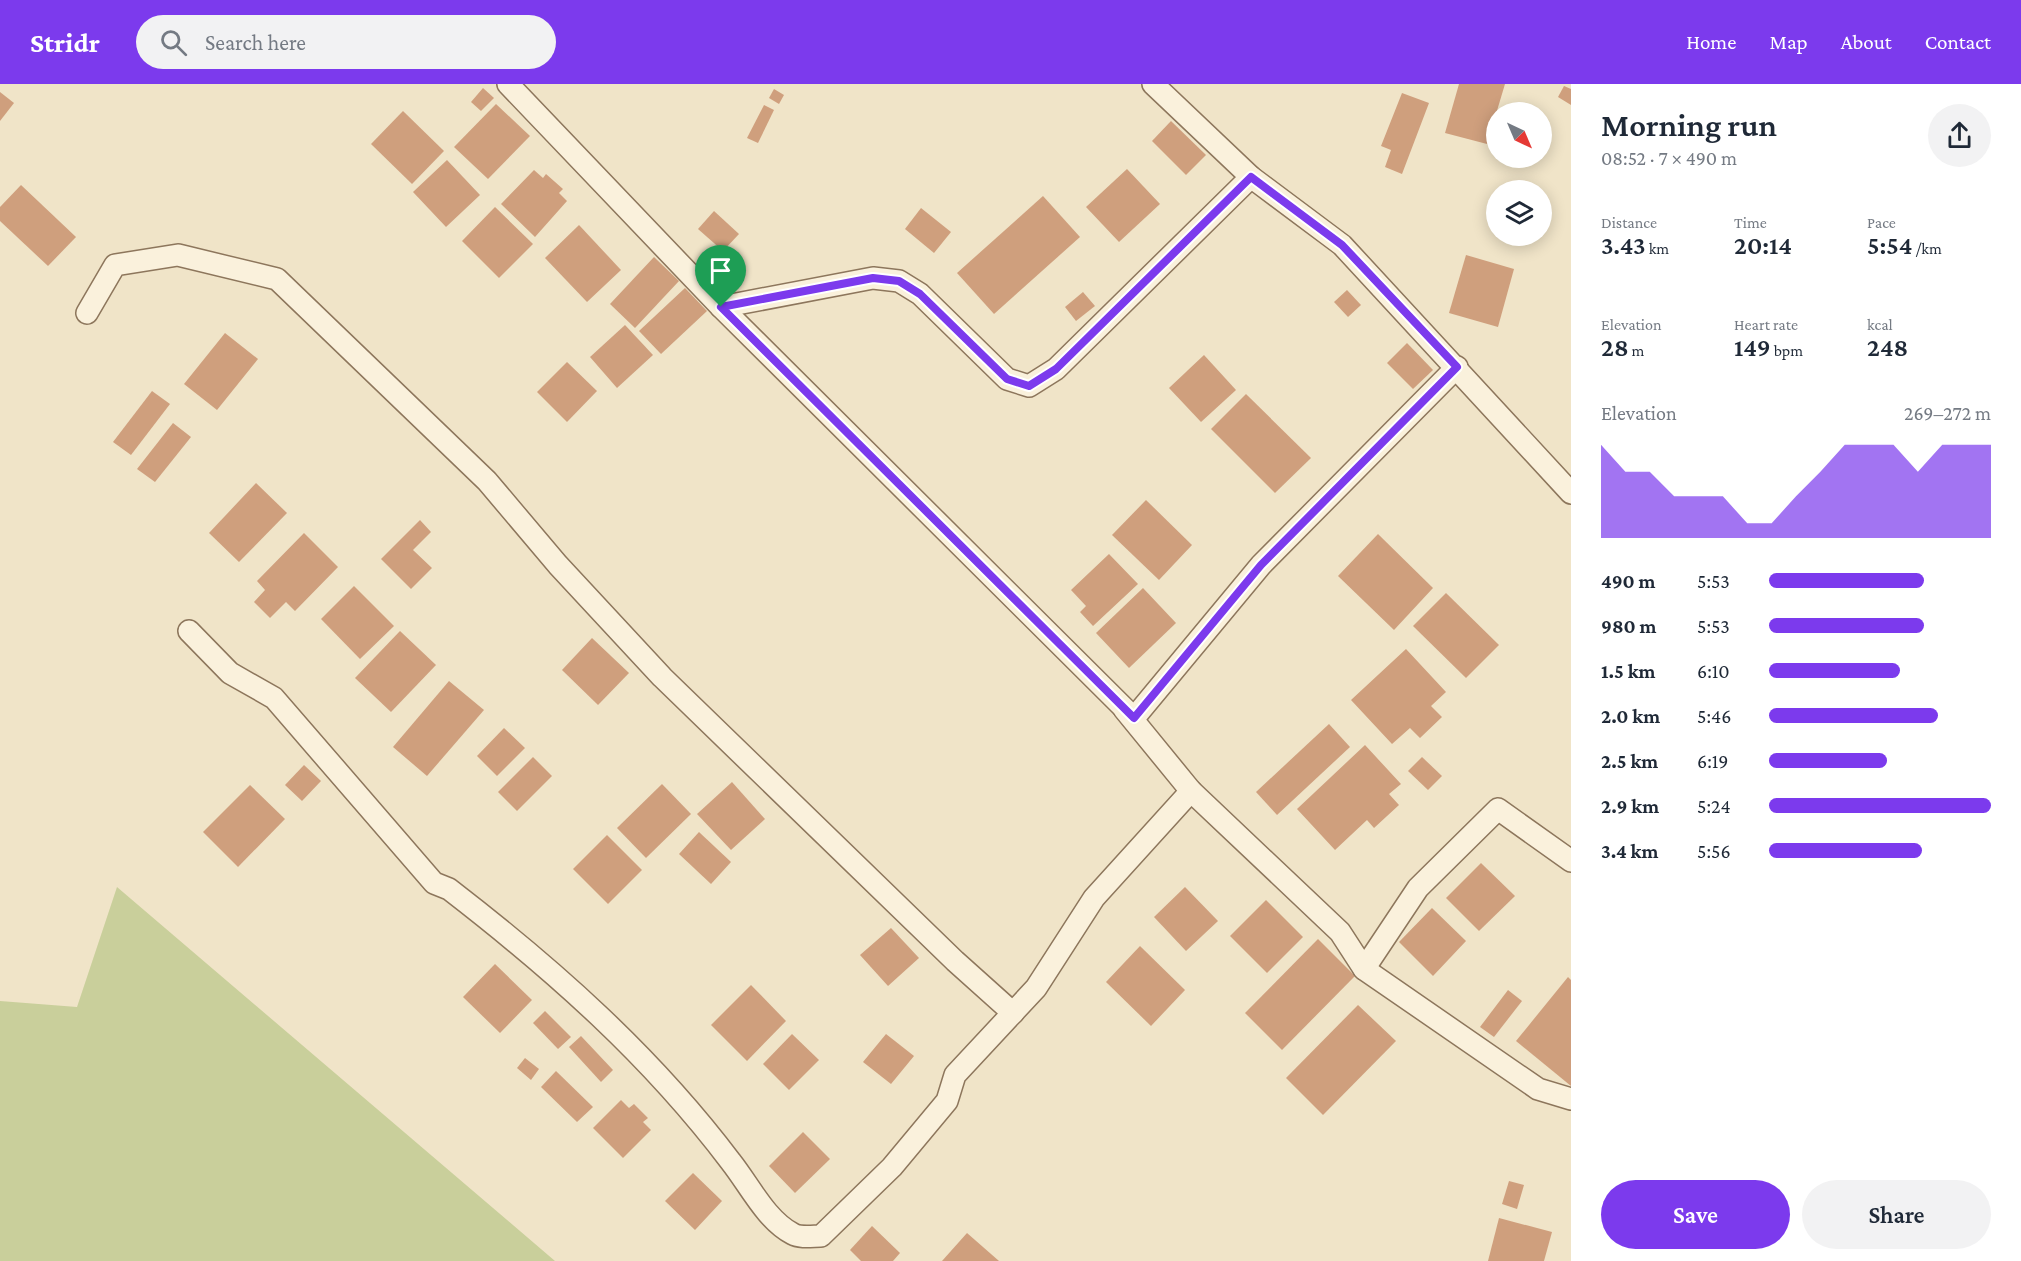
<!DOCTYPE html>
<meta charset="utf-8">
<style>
body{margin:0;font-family:"Crimson Pro",serif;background:#f2f2f3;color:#1f2937;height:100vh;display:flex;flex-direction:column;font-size:22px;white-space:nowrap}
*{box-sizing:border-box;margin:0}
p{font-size:20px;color:#747a83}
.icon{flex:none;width:33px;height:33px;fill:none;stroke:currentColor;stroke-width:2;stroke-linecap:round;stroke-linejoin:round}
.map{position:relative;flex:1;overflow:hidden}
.panel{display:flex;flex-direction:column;background:#fff;width:450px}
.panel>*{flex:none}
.needle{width:39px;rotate:136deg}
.buttons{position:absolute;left:1486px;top:18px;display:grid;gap:12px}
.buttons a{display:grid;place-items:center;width:66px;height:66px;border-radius:50%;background:#fff;box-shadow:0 3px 15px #0003;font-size:30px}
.pin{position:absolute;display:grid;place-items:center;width:51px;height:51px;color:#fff;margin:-62px -26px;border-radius:50% 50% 50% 0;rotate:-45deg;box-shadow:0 0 6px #0007}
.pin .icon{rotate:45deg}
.round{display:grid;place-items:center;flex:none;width:63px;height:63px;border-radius:32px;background:#f2f2f3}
.overview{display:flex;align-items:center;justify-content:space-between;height:102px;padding:0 30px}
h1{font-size:33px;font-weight:600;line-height:45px}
.figures{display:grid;grid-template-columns:repeat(3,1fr);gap:9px;height:102px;padding:6px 30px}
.figures div{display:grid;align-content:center}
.figures b{font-size:26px;font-weight:600}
.figures small{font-size:16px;font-weight:400}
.figures p{font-size:16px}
.chart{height:168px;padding:12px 30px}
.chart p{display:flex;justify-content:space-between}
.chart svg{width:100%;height:108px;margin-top:6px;fill:#7c3aed;opacity:.7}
.action{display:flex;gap:12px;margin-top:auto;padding:12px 30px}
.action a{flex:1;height:69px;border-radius:36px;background:#7c3aed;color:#fff;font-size:24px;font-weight:600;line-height:69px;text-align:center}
.action a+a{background:#f2f2f3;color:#1f2937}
ul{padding:0 30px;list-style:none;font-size:20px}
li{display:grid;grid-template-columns:96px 72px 1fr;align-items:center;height:45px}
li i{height:15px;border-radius:8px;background:#7c3aed}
header{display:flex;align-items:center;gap:36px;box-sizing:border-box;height:84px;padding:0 30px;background:#7c3aed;color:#fff}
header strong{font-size:28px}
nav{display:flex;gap:33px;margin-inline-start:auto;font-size:21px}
.search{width:420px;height:54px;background:#f2f2f3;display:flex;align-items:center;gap:15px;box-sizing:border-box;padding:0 21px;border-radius:33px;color:#747a83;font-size:22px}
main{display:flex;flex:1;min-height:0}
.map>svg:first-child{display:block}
.green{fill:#c9cf9b}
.building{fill:#cf9f7d}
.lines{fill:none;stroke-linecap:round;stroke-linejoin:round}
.street-casing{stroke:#8d765c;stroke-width:24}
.street{stroke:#faf1dc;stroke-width:21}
.route-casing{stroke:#fff;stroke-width:12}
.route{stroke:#7c3aed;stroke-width:8}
</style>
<header>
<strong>Stridr</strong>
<div class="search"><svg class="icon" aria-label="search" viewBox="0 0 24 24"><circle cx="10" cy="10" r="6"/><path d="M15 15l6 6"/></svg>Search here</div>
<nav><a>Home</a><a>Map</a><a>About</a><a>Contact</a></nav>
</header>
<main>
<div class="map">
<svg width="1571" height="1177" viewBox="0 0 1571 1177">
<rect width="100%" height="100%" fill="#f0e4c8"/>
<path class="green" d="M 117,803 L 555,1177 L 0,1177 L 0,917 L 77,923 Z"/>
<g class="building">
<path d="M 1459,0 L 1505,0 L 1487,60 L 1445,49 Z"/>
<path d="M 1564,2 L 1571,5 L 1571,21 L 1558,13 Z"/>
<path d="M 483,4 L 494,14 L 481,27 L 471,18 Z"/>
<path d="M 774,5 L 784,11 L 779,20 L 769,14 Z"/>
<path d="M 0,8 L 14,19 L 0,37 Z"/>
<path d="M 1402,9 L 1429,19 L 1402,90 L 1385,83 L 1391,66 L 1381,62 Z"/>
<path d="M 496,20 L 530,52 L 488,95 L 454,63 Z"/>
<path d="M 764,21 L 774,26 L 758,59 L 747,54 Z"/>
<path d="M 403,27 L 444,67 L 412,100 L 371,60 Z"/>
<path d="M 1171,37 L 1206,71 L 1186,91 L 1152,57 Z"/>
<path d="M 447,76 L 480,111 L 446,143 L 413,108 Z"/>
<path d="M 1127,85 L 1160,120 L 1119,158 L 1086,123 Z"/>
<path d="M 534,86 L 543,94 L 546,90 L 563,105 L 559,109 L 567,117 L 535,153 L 501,120 Z"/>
<path d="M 21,101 L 76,153 L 48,182 L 0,137 L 0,123 Z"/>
<path d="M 1043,112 L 1080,153 L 994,230 L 957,189 Z"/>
<path d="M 495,123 L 533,160 L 499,194 L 462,157 Z"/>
<path d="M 921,124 L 951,148 L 934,169 L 905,145 Z"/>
<path d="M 714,127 L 739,150 L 723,167 L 698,145 Z"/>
<path d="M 579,141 L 621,186 L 587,218 L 545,174 Z"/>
<path d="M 1466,171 L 1514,185 L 1498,243 L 1449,229 Z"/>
<path d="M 654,173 L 679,197 L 635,244 L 610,220 Z"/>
<path d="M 685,204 L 707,227 L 661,270 L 639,247 Z"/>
<path d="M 1347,206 L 1361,221 L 1348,233 L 1334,218 Z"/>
<path d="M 1083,208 L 1095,222 L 1076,237 L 1065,223 Z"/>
<path d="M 625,241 L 653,271 L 617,304 L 590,273 Z"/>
<path d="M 225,249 L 258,275 L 217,326 L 184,300 Z"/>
<path d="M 1407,259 L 1433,286 L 1413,305 L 1387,279 Z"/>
<path d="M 1204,271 L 1236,306 L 1201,338 L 1169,304 Z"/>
<path d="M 567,278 L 597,307 L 567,338 L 537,308 Z"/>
<path d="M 152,307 L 170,320 L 131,371 L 113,358 Z"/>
<path d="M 1246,310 L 1311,374 L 1275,409 L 1211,345 Z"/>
<path d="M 173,339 L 191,353 L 155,398 L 137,385 Z"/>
<path d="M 256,399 L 287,429 L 239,478 L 209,449 Z"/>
<path d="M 1146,416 L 1192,461 L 1159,496 L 1112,451 Z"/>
<path d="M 420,436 L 431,448 L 413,466 L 432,484 L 411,505 L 381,475 Z"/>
<path d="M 304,449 L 338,483 L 295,527 L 286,518 L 270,534 L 254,518 L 265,506 L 257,497 Z"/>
<path d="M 1378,450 L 1433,504 L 1394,546 L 1338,492 Z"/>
<path d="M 1109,470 L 1138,500 L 1093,542 L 1080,528 L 1086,522 L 1071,506 Z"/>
<path d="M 354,502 L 394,542 L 360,575 L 321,535 Z"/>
<path d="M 1143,504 L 1176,539 L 1129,584 L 1096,549 Z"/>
<path d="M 1446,509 L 1499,561 L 1466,594 L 1413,542 Z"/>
<path d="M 400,547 L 436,581 L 391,628 L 355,594 Z"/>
<path d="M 592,554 L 629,589 L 598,621 L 562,586 Z"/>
<path d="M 1406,565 L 1446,608 L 1431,622 L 1442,633 L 1420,654 L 1410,644 L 1392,660 L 1351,616 Z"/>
<path d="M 449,597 L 484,626 L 427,692 L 393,663 Z"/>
<path d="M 1329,640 L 1350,663 L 1277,731 L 1256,708 Z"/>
<path d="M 504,644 L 525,664 L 497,692 L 477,672 Z"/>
<path d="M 1365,661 L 1401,700 L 1389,710 L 1399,721 L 1374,744 L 1367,736 L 1335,766 L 1297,725 Z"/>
<path d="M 533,673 L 552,692 L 517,727 L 498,708 Z"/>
<path d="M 1422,673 L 1442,692 L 1428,706 L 1408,687 Z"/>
<path d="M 304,681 L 321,697 L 302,717 L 285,701 Z"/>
<path d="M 732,698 L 765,735 L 731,766 L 697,730 Z"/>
<path d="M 662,700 L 691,730 L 646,774 L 617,744 Z"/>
<path d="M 250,701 L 285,735 L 238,783 L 203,748 Z"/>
<path d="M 699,748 L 731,778 L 711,800 L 679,770 Z"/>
<path d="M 607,751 L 642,786 L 608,820 L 573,785 Z"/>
<path d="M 1481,779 L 1515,812 L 1479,847 L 1446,814 Z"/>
<path d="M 1185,803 L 1218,837 L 1186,867 L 1154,833 Z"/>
<path d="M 1266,816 L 1303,853 L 1267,889 L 1230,852 Z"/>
<path d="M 1432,824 L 1466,857 L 1433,892 L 1399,858 Z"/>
<path d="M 891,844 L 919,874 L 888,902 L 860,871 Z"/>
<path d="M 1318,855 L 1355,892 L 1282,966 L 1245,929 Z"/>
<path d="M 1140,862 L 1185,906 L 1151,942 L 1106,898 Z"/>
<path d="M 495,880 L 532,916 L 500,949 L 463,913 Z"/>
<path d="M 1568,893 L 1571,896 L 1571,1002 L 1516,957 Z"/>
<path d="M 751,901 L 786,937 L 747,977 L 711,941 Z"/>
<path d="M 1508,906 L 1522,917 L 1494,953 L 1480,943 Z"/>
<path d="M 1358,921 L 1396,957 L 1323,1031 L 1286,994 Z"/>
<path d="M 545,927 L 571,953 L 558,965 L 533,939 Z"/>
<path d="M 792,950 L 819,976 L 789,1006 L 763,980 Z"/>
<path d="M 886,950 L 914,972 L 891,1000 L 863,978 Z"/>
<path d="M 581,952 L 613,986 L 601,998 L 569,963 Z"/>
<path d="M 525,974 L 539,985 L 531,996 L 517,984 Z"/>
<path d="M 556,987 L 593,1023 L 577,1038 L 541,1003 Z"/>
<path d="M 621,1016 L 629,1024 L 634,1020 L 648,1034 L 643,1038 L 651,1046 L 623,1074 L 593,1044 Z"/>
<path d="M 803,1048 L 830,1075 L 795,1109 L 769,1082 Z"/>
<path d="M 693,1089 L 722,1117 L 695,1146 L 665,1117 Z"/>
<path d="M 1509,1097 L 1524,1101 L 1517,1125 L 1502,1120 Z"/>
<path d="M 1499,1134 L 1552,1148 L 1544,1177 L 1488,1177 Z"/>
<path d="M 872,1142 L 900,1169 L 893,1177 L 861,1177 L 850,1166 Z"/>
<path d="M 967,1149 L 999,1177 L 942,1177 Z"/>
</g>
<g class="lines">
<g class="street-casing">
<g id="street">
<path d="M 508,0 L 721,223 L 1134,634 L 1261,481 L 1457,283"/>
<path d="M 1153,0 L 1251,93 L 1342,161 L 1571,409"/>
<path d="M 721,223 L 873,194 L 899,197 L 920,210 L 1007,295 L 1029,302 L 1056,285 L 1251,93"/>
<path d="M 87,229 L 115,181 L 178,171 L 277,195 L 487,397 L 558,481 L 662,593 L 955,877 L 1013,929"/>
<path d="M 189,547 L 230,589 L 274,614 L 434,799 L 449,805 C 554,886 651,972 731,1078 C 750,1102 766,1136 793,1150 C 800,1154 813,1152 821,1152 L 892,1083 L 947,1017 L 955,991 L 1036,904 L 1094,814 L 1191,707"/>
<path d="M 1124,625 L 1191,707 L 1340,848 L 1364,885 L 1538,1005 L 1571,1015"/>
<path d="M 1364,885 L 1418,804 L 1498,725 L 1571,777"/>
</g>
</g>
<use href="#street" class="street"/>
</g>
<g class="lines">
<g class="route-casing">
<path id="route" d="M 1251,93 L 1342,161 L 1457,283 L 1261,481 L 1134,634 L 721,223 L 873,194 L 899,197 L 920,210 L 1007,295 L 1029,302 L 1056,285 Z"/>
</g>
<use href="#route" class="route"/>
</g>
</svg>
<div class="buttons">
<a><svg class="needle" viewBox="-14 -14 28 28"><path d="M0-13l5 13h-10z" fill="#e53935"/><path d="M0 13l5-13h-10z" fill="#747a83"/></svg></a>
<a><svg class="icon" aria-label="layers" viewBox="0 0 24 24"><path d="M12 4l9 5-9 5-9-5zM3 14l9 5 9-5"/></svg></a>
</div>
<div class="pin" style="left:721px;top:223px;background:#1e9e55"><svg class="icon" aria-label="arrive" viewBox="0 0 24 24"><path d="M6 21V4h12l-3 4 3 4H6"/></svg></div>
</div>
<section class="panel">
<div class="overview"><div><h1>Morning run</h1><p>08:52 · 7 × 490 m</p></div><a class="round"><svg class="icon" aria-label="share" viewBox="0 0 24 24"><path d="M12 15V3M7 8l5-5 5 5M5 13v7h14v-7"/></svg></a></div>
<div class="figures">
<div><p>Distance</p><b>3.43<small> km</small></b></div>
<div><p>Time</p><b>20:14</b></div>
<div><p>Pace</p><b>5:54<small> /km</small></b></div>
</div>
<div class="figures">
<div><p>Elevation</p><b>28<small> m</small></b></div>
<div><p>Heart rate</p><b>149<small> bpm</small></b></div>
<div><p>kcal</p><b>248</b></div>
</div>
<div class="chart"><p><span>Elevation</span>269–272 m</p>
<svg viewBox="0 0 160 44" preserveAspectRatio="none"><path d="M0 44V6L10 17L20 17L30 27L40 27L50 27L60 38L70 38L80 27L90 17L100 6L110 6L120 6L130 17L140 6L150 6L160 6V44z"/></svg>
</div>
<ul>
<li><b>490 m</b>5:53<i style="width:70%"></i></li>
<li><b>980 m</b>5:53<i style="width:70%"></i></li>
<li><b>1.5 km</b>6:10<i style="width:59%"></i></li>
<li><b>2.0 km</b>5:46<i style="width:76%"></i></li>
<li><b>2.5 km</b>6:19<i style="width:53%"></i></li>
<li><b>2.9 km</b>5:24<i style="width:100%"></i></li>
<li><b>3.4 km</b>5:56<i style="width:69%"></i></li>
</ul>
<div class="action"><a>Save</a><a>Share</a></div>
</section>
</main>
